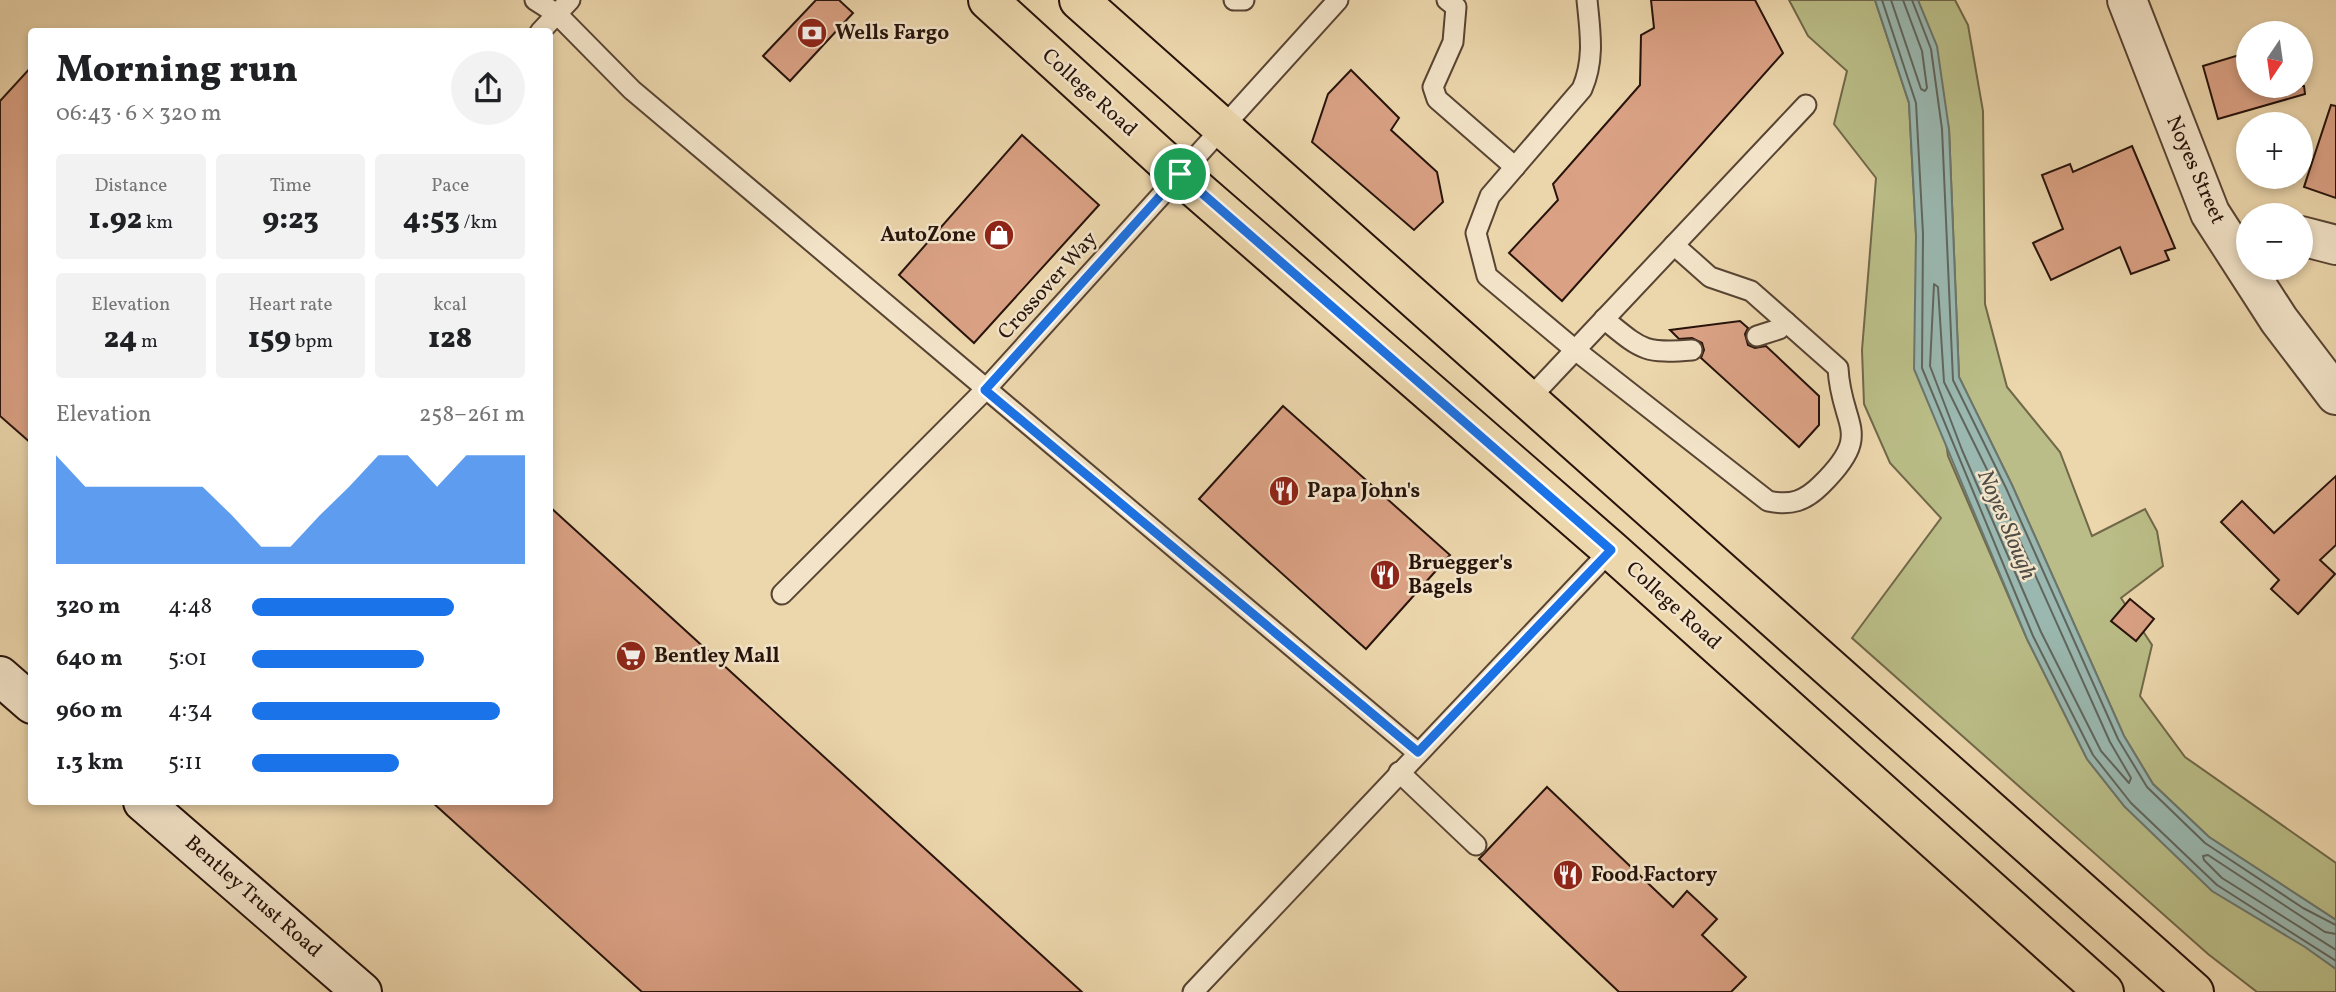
<!DOCTYPE html>
<meta charset="utf-8">
<style>
body{margin:0;font-family:Vollkorn,serif;background:#f2f2f2;color:#202124;height:100vh;display:flex;flex-direction:column;font-size:26px;white-space:nowrap}
*{box-sizing:border-box;margin:0}
p{font-size:23px;color:#757577}
.icon{flex:none;width:38px;height:38px;fill:none;stroke:currentColor;stroke-width:2;stroke-linecap:round;stroke-linejoin:round}
.map{position:relative;flex:1;overflow:hidden}
.panel{position:absolute;left:28px;top:28px;width:525px;height:777px;display:flex;flex-direction:column;background:#fff;border-radius:7px;box-shadow:0 4px 10px #0003}
.panel>*{flex:none}
.needle{width:46px;rotate:193deg}
.fabs{position:absolute;left:2236px;top:21px;display:grid;gap:14px}
.fabs a{display:grid;place-items:center;width:77px;height:77px;border-radius:50%;background:#fff;box-shadow:0 4px 10px #0003;font-size:35px}
.pin{position:absolute;display:grid;place-items:center;width:60px;height:60px;color:#fff;margin:-30px;border:4px solid #fff;border-radius:50%;box-shadow:0 2px 7px #0007}
.round{display:grid;place-items:center;flex:none;width:74px;height:74px;border-radius:37px;background:#f2f2f2}
.overview{display:flex;align-items:center;justify-content:space-between;height:119px;padding:0 28px}
h1{font-size:38px;font-weight:800;line-height:52px}
.metrics{display:grid;grid-template-columns:repeat(3,1fr);gap:10px;height:119px;padding:7px 28px}
.metrics div{display:grid;align-content:center;border-radius:7px;background:#f2f2f2;text-align:center}
.metrics b{font-size:30px;font-weight:800}
.metrics small{font-size:19px;font-weight:400}
.metrics p{font-size:19px}
.chart{height:196px;padding:14px 28px}
.chart p{display:flex;justify-content:space-between}
.chart svg{width:100%;height:126px;margin-top:7px;fill:#1a73e8;opacity:.7}
ul{padding:0 28px;list-style:none;font-size:23px}
li{display:grid;grid-template-columns:112px 84px 1fr;align-items:center;height:52px}
li i{height:18px;border-radius:9px;background:#1a73e8}
.map>svg:first-child{display:block}
.green{fill:#babd87;stroke:#706849;stroke-width:2}
.water{fill:#9ab8b0;stroke:#6c766e;stroke-width:2}
.lines{fill:none;stroke-linecap:round;stroke-linejoin:round}
.shore{stroke:#60665e;stroke-width:2}
.building{fill:#daa184;stroke:#27130b;stroke-width:2}
.lane-casing{stroke:#584433;stroke-width:23}
.street-casing{stroke:#584433;stroke-width:42}
.secondary-casing{stroke:#27130b;stroke-width:42}
.primary-casing{stroke:#27130b;stroke-width:42}
.lane{stroke:#f3e4c9;stroke-width:19}
.street{stroke:#f3e4c9;stroke-width:38}
.secondary{stroke:#f3e4c9;stroke-width:38}
.primary{stroke:#ecd6ac;stroke-width:38}
.route-casing{stroke:#fff;stroke-width:14}
.route{stroke:#1a73e8;stroke-width:9}
.labels{text-anchor:middle;dominant-baseline:central;stroke-width:5;stroke-linejoin:round;paint-order:stroke}
.poi-label{font-size:21px;font-weight:bold;fill:#27130b;stroke:#f3e4c9;text-anchor:start}
.street-label{font-size:21px;fill:#27130b;stroke:#f3e4c9}
.water-label{font-size:23px;font-style:italic;fill:#4f4d45;stroke:#f3e4c9}
</style>
<div class="map">
<svg width="2336" height="992" viewBox="0 0 2336 992">
<rect width="100%" height="100%" fill="#ecd6ac"/>
<filter id="stains"><feTurbulence type="fractalNoise" baseFrequency=".00286" numOctaves="4"/><feColorMatrix values="0 0 0 0 .2 0 0 0 0 .09 0 0 0 0 .02 0 0 0 .5 -.17"/></filter>
<radialGradient id="worn" r=".72"><stop offset=".6" stop-color="#630" stop-opacity="0"/><stop offset="1" stop-color="#630" stop-opacity=".3"/></radialGradient>
<g class="green">
<path d="M 1789,0 L 1875,0 L 1909,103 L 1916,235 L 1948,456 L 2027,639 L 2087,759 L 2125,807 L 2336,969 L 2336,992 L 2257,992 L 2208,954 L 1852,638 L 1941,518 L 1890,463 L 1864,404 L 1862,350 L 1876,178 L 1834,124 L 1847,71 L 1808,36 Z"/>
<path d="M 1918,0 L 1955,0 L 1968,25 L 1983,111 L 1985,304 L 2007,387 L 2060,452 L 2092,536 L 2145,509 L 2157,531 L 2163,566 L 2121,598 L 2152,645 L 2140,696 L 2185,757 L 2336,863 L 2336,920 L 2209,837 L 2153,784 L 2124,736 L 2012,485 L 1959,377 L 1949,129 Z"/>
</g>
<path class="water" d="M 1875,0 L 1918,0 L 1937,46 L 1949,129 L 1959,377 L 2012,485 L 2124,736 L 2153,784 L 2209,837 L 2336,920 L 2336,969 L 2305,947 L 2212,891 L 2125,807 L 2087,759 L 2027,639 L 1914,369 L 1916,235 L 1909,103 Z"/>
<g class="lines">
<g class="shore">
<path d="M 1882,0 L 1916,103 L 1923,234 L 1922,368 L 2033,636 L 2093,755 L 2131,803 L 2217,885 L 2336,961"/>
<path d="M 1891,0 L 1921,89 L 1925,91 L 1927,88 L 1922,51 L 1903,0"/>
<path d="M 1912,0 L 1931,49 L 1942,129 L 1953,380 L 2006,488 L 2118,739 L 2147,787 L 2205,843 L 2303,908 L 2336,925"/>
<path d="M 1934,284 L 1938,287 L 1944,382 L 1998,492 L 2110,742 L 2131,778 L 2129,783 L 2101,751 L 2041,632 L 1962,450 L 1930,366 Z"/>
<path d="M 2336,934 L 2325,932 L 2208,855 L 2203,856 L 2204,860 L 2222,878 L 2336,950"/>
</g>
</g>
<g class="building">
<path d="M 816,0 L 839,0 L 853,13 L 790,81 L 763,56 Z"/>
<path d="M 1651,0 L 1755,0 L 1783,53 L 1562,301 L 1509,253 L 1558,200 L 1553,184 L 1640,85 L 1641,35 L 1654,28 Z"/>
<path d="M 2249,52 L 2249,86 L 2304,86 L 2305,94 L 2218,119 L 2203,66 Z"/>
<path d="M 32,66 L 32,444 L 0,416 L 0,101 Z"/>
<path d="M 1351,70 L 1399,118 L 1391,130 L 1437,172 L 1443,202 L 1414,230 L 1312,142 L 1328,94 Z"/>
<path d="M 2331,105 L 2336,106 L 2336,198 L 2304,187 Z"/>
<path d="M 1022,135 L 1099,205 L 974,343 L 899,275 Z"/>
<path d="M 2132,146 L 2175,248 L 2165,251 L 2169,260 L 2131,274 L 2120,247 L 2051,280 L 2033,243 L 2063,229 L 2042,175 L 2070,164 L 2073,172 Z"/>
<path d="M 1740,321 L 1748,328 L 1745,334 L 1748,345 L 1755,348 L 1766,346 L 1819,396 L 1819,425 L 1799,447 L 1701,358 L 1704,350 L 1702,343 L 1692,338 L 1679,339 L 1670,330 Z"/>
<path d="M 1283,406 L 1450,555 L 1366,649 L 1199,499 Z"/>
<path d="M 2336,476 L 2336,545 L 2320,560 L 2335,574 L 2298,614 L 2271,589 L 2279,580 L 2221,522 L 2242,501 L 2274,533 Z"/>
<path d="M 550,507 L 1082,992 L 642,992 L 432,802 L 550,802 Z"/>
<path d="M 2130,599 L 2154,619 L 2136,641 L 2111,621 Z"/>
<path d="M 1547,787 L 1673,907 L 1687,891 L 1717,919 L 1702,935 L 1746,977 L 1731,992 L 1619,992 L 1479,859 Z"/>
</g>
<g class="lines">
<g class="lane-casing">
<g id="lane">
<path d="M 535,0 L 557,14 L 632,90 L 1418,753"/>
<path d="M 1234,0 L 1244,0"/>
<path d="M 1447,0 L 1456,7 L 1453,42 L 1433,87 L 1437,99 L 1515,167"/>
<path d="M 1587,0 C 1590,31 1595,59 1582,89 L 1490,196 L 1476,233 L 1487,276 L 1574,349 L 1768,501 C 1791,506 1805,501 1821,485 C 1875,432 1841,428 1838,368 L 1751,291 L 1710,277 L 1674,245"/>
<path d="M 540,32 L 570,0"/>
<path d="M 1604,319 C 1641,349 1643,354 1692,350"/>
<path d="M 1757,336 L 1779,329 L 1786,322"/>
<path d="M 1529,399 L 1806,105"/>
<path d="M 782,594 L 985,390 L 1338,0"/>
<path d="M 1399,772 L 1476,845"/>
<path d="M 1193,992 L 1611,550"/>
</g>
</g>
<g class="street-casing">
<g id="street">
<path d="M 2127,0 L 2210,213 L 2279,320 L 2336,395"/>
<path d="M 2301,236 L 2336,245"/>
</g>
</g>
<g class="secondary-casing">
<g id="secondary">
<path d="M 0,676 L 32,704"/>
<path d="M 143,802 L 362,992"/>
</g>
</g>
<g class="primary-casing">
<g id="primary">
<path d="M 988,0 L 1180,175 L 1611,550 L 2104,992"/>
<path d="M 1079,0 L 2194,992"/>
</g>
</g>
<use href="#lane" class="lane"/>
<use href="#street" class="street"/>
<use href="#secondary" class="secondary"/>
<use href="#primary" class="primary"/>
</g>
<g class="lines">
<g class="route-casing">
<path id="route" d="M 1180,174 L 1611,550 L 1418,752 L 985,390 Z"/>
</g>
<use href="#route" class="route"/>
</g>
<defs>
<g id="bank-disc" transform="scale(1.575)"><circle r="9.5" fill="#8f2418" stroke="#f3e4c9"/><path d="M-6-4H6V4H-6ZM0-2.3a2.3 2.3 0 1 0 0 4.6a2.3 2.3 0 1 0 0-4.6Z" fill="#fff"/></g>
<g id="shop-disc" transform="scale(1.575)"><circle r="9.5" fill="#8f2418" stroke="#f3e4c9"/><path d="M-5-2.5h2.3a2.7 3.5 0 0 1 5.4 0H5L5.5 6h-11ZM-1.5-2.5h3a1.5 2.3 0 0 0-3 0Z" fill="#fff"/></g>
<g id="restaurant-disc" transform="scale(1.575)"><circle r="9.5" fill="#8f2418" stroke="#f3e4c9"/><path d="M-5-6h1v4h1v-4h1v4h1v-4h1v5L-1.5 .5V6h-2V.5L-5-1ZM5-6V6H3V1.5H1.5Q1.5-4 5-6Z" fill="#fff"/></g>
<g id="supermarket-disc" transform="scale(1.575)"><circle r="9.5" fill="#8f2418" stroke="#f3e4c9"/><path d="M-6-5.5h2.5l.6 2H6L4.5 2H-2.5L-4.4-4H-6ZM-1.5 3.2a1.3 1.3 0 1 0 .1 0ZM3 3.2a1.3 1.3 0 1 0 .1 0Z" fill="#fff"/></g>
</defs>
<g fill-rule="evenodd">
<use href="#bank-disc" x="812" y="33"/>
<use href="#shop-disc" x="999" y="235"/>
<use href="#restaurant-disc" x="1284" y="491"/>
<use href="#restaurant-disc" x="1385" y="575"/>
<use href="#supermarket-disc" x="631" y="656"/>
<use href="#restaurant-disc" x="1568" y="875"/>
</g>
<g class="labels">
<g class="poi-label">
<text x="835" y="33">Wells Fargo</text>
<text x="976" y="235" text-anchor="end">AutoZone</text>
<text x="1307" y="491">Papa John's</text>
<text x="1408" y="563">Bruegger's<tspan x="1408" dy="24">Bagels</tspan></text>
<text x="654" y="656">Bentley Mall</text>
<text x="1591" y="875">Food Factory</text>
</g>
<g class="street-label">
<text transform="translate(1089 93) rotate(42)">College Road</text>
<text transform="translate(2195 170) rotate(66)">Noyes Street</text>
<text transform="translate(1048 286) rotate(-48)">Crossover Way</text>
<text transform="translate(1673 606) rotate(42)">College Road</text>
<text transform="translate(253 897) rotate(41)">Bentley Trust Road</text>
</g>
<g class="water-label">
<text transform="translate(2006 525) rotate(67)">Noyes Slough</text>
</g>
</g>
<rect width="100%" height="100%" filter="url(#stains)"/>
<rect width="100%" height="100%" fill="url(#worn)"/>
</svg>
<div class="fabs">
<a><svg class="needle" viewBox="-14 -14 28 28"><path d="M0-13l5 13h-10z" fill="#e53935"/><path d="M0 13l5-13h-10z" fill="#757577"/></svg></a>
<a>+</a>
<a>−</a>
</div>
<div class="pin" style="left:1180px;top:174px;background:#1e9e55"><svg class="icon" aria-label="arrive" viewBox="0 0 24 24"><path d="M6 21V4h12l-3 4 3 4H6"/></svg></div>
<section class="panel">
<div class="overview"><div><h1>Morning run</h1><p>06:43 · 6 × 320 m</p></div><a class="round"><svg class="icon" aria-label="share" viewBox="0 0 24 24"><path d="M12 15V3M7 8l5-5 5 5M5 13v7h14v-7"/></svg></a></div>
<div class="metrics">
<div><p>Distance</p><b>1.92<small> km</small></b></div>
<div><p>Time</p><b>9:23</b></div>
<div><p>Pace</p><b>4:53<small> /km</small></b></div>
</div>
<div class="metrics">
<div><p>Elevation</p><b>24<small> m</small></b></div>
<div><p>Heart rate</p><b>159<small> bpm</small></b></div>
<div><p>kcal</p><b>128</b></div>
</div>
<div class="chart"><p><span>Elevation</span>258–261 m</p>
<svg viewBox="0 0 160 44" preserveAspectRatio="none"><path d="M0 44V6L10 17L20 17L30 17L40 17L50 17L60 27L70 38L80 38L90 27L100 17L110 6L120 6L130 17L140 6L150 6L160 6V44z"/></svg>
</div>
<ul>
<li><b>320 m</b>4:48<i style="width:74%"></i></li>
<li><b>640 m</b>5:01<i style="width:63%"></i></li>
<li><b>960 m</b>4:34<i style="width:91%"></i></li>
<li><b>1.3 km</b>5:11<i style="width:54%"></i></li>
</ul>
</section>
</div>
